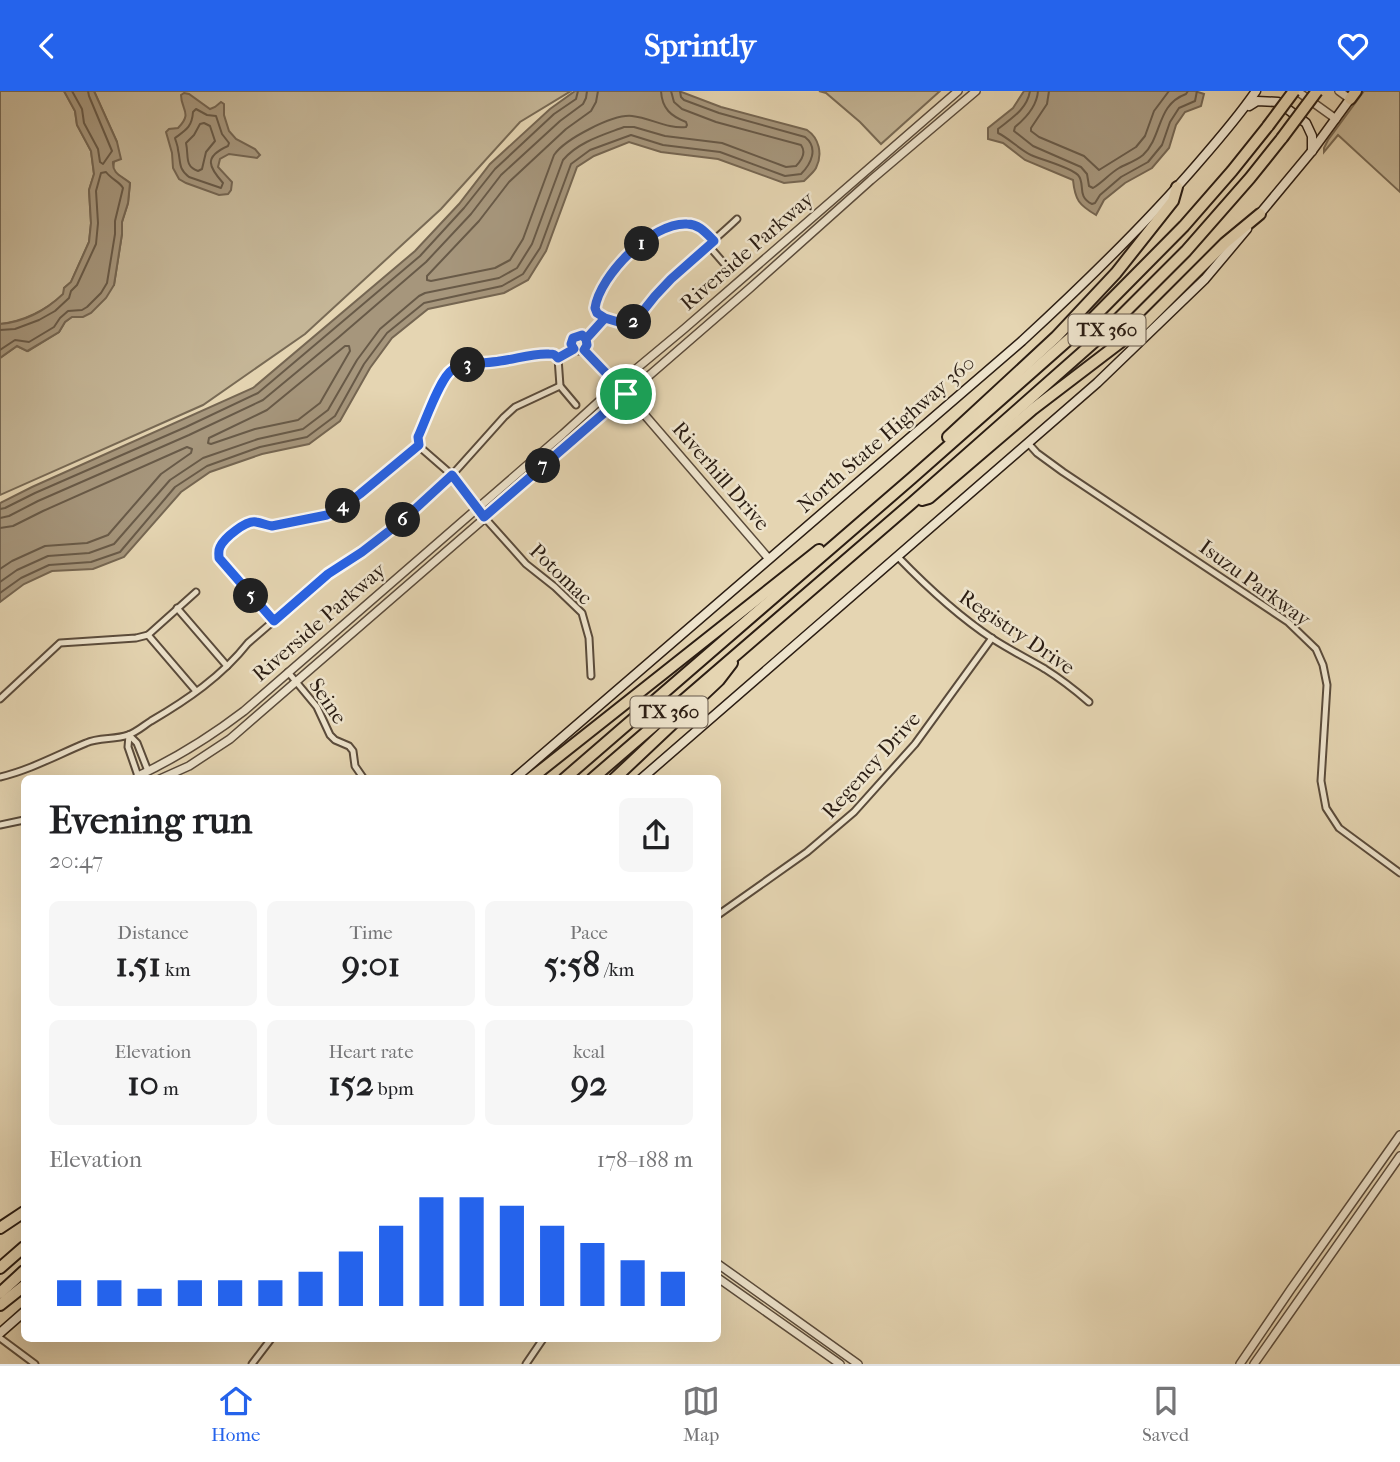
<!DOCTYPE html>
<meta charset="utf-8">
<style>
body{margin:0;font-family:"IM FELL French Canon",serif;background:#f6f6f6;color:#202124;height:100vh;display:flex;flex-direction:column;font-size:26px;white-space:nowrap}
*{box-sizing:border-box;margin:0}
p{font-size:23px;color:#757577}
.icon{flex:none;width:38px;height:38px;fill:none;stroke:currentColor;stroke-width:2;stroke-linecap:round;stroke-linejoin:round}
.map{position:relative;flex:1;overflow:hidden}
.details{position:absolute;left:21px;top:684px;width:700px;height:567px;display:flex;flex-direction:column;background:#fff;border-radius:10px;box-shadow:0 7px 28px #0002}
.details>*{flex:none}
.pin{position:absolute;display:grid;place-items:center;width:60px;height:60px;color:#fff;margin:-30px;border:4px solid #fff;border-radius:50%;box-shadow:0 2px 7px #0007}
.km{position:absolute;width:35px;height:35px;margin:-18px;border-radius:50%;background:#222;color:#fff;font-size:19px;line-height:35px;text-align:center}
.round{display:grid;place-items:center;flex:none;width:74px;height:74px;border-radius:10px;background:#f6f6f6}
.headline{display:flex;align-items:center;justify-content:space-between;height:119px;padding:0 28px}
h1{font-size:38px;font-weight:700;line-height:52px}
.stats{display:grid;grid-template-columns:repeat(3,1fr);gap:10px;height:119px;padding:7px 28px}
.stats div{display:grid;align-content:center;border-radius:10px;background:#f6f6f6;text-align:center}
.stats b{font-size:35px;font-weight:700}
.stats small{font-size:19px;font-weight:400}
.stats p{font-size:19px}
.chart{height:196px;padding:14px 28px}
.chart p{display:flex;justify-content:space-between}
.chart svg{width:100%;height:126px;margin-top:7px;stroke:#2563eb;stroke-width:6}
header{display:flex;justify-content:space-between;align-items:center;height:91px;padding:0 28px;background:#2563eb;color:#fff;font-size:32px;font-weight:700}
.tab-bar{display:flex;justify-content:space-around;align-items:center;height:98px;border-top:2px solid #e0e0e0;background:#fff;font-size:19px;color:#757577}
.tab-bar a{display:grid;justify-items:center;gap:4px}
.tab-bar .on{color:#2563eb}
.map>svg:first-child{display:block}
.green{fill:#c5b697;stroke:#786a55;stroke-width:2}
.water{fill:#a6967c;stroke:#756652;stroke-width:2}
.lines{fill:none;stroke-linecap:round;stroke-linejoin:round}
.shore{stroke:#685a48;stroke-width:2}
.minor-casing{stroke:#5a4b3b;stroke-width:9}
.tertiary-casing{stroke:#5a4b3b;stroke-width:10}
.secondary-casing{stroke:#2b1d13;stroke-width:11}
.motorway-casing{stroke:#2b1d13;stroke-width:14}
.minor{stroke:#eee4cd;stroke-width:5}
.tertiary{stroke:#eee4cd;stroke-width:7}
.secondary{stroke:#eee4cd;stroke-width:8}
.motorway{stroke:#e5d5b2;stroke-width:10}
.motorway-bridge-casing{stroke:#2b1d13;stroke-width:14;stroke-linecap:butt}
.motorway-bridge{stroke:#e5d5b2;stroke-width:10}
.route-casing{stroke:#fff;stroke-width:14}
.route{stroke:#2563eb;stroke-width:9}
.labels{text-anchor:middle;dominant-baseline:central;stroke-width:5;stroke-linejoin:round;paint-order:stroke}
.shield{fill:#eee4cd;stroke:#66594b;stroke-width:2}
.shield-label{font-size:19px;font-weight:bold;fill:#2b1d13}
.street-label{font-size:21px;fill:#2b1d13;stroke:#eee4cd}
</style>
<header><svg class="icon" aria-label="back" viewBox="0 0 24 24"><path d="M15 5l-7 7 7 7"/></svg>Sprintly<svg class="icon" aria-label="heart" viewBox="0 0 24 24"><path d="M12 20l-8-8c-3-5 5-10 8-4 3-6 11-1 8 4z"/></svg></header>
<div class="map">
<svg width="1400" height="1273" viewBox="0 0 1400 1273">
<rect width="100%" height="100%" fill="#e5d5b2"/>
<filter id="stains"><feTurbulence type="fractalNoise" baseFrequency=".00286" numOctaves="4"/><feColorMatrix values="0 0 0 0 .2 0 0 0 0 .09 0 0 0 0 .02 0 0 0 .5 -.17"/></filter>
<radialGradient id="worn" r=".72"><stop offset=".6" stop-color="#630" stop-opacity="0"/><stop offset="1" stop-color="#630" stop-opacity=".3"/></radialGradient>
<g class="green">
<path d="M 0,0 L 64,0 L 75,20 L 77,34 L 91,60 L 94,83 L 89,99 L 91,132 L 89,151 L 71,191 L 64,197 L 64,203 C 45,220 25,230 0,233 Z"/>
<path d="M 94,0 L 571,0 L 520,31 L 441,118 L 305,243 L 203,314 L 0,404 L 0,267 L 17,255 L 28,260 L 59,241 L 65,231 L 114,194 L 122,143 L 122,131 L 128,112 L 130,92 L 115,82 L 113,78 L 117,51 Z"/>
<path d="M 819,0 L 940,0 L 881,53 L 860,31 L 826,2 Z"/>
<path d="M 1364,0 L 1400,0 L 1400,101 L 1338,44 L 1324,61 L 1324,57 L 1328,49 Z"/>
</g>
<g class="water">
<path d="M 64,0 L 94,0 L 117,51 L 121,68 L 113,71 C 112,83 122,85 130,92 L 128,112 L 122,131 L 122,143 L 114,194 L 106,207 L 91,222 L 83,226 L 72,226 L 65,231 L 59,241 L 27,260 L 17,255 L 0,267 L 0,233 C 25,231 45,220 63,203 L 64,197 L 71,191 L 89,151 L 91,132 L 89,99 L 94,83 L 91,60 L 77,34 L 75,20 Z"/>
<path d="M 575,0 L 679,0 L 721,16 L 807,39 C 819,47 823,63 816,77 C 814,81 808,86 804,90 L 784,92 L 718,68 L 661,61 L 629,51 L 594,65 L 577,76 L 546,160 L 528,189 L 504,202 L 428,218 L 392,247 L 370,277 L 340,330 L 309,353 L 262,363 L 210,381 L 181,401 L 124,466 L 93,478 L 52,480 L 24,493 L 0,511 L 0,412 L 32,396 L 253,297 L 415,160 L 459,113 L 490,73 L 550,18 Z"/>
<path d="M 1024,0 L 1195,0 L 1204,3 L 1201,15 L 1185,21 L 1176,34 L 1169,57 L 1152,77 L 1125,92 L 1104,109 L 1096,124 C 1079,114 1075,109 1073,89 L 1025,69 L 1003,52 L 988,48 L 988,37 L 1013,17 Z"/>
<path d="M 184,2 L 189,3 L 210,18 L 215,16 L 221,11 L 224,13 L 224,24 L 229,40 L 236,48 L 255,58 L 260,64 L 257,67 L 229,63 L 220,68 L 218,76 L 232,91 L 231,99 L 228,103 L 219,104 L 186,92 L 179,88 L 173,77 L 172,62 L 166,41 L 169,38 L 178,37 C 193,22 181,19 181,4 Z"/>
</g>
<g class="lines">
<g class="shore">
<path d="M 72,0 L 82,18 L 84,32 L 98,58 L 100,71 L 103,73 L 112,60 L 89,5 L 88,0"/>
<path d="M 598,0 L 596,11 L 591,20 L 566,38 L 509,91 L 479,130 L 427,185 L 427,189 L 431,190 L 495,177 L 510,169 L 523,148 L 554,64 C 565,48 613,23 632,25 C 651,27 667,38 686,36 L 687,34 L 686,31 C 671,25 662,18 661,0"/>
<path d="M 1030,0 C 1027,18 1012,27 998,38 L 998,42 C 1010,48 1019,58 1031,64 C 1042,69 1070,76 1078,84 C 1086,93 1076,105 1092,113 L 1095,112 L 1100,104 L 1121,86 L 1148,71 L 1162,54 L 1170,31 L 1179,17 L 1195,10 L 1197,0"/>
<path d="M 1038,0 C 1037,15 1026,27 1015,36 L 1014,40 L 1033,55 L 1081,76 L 1087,83 L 1089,95 L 1093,97 C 1102,92 1109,83 1119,77 C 1126,73 1136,70 1143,64 C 1163,45 1156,14 1186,3 L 1188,0"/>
<path d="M 1049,0 L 1047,13 L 1031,37 L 1031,40 L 1039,46 L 1084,65 L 1099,79 L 1136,56 L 1145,45 L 1154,20 L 1169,0"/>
<path d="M 196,18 L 207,24 L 216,25 L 222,43 L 229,52 L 228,55 C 203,66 209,76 223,92 L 221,97 L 189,86 C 178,78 181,71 178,59 C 178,55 176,51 175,47 C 186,39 192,36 193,21 Z"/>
<path d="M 204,32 L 210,35 L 215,50 L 206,61 L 202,78 L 198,80 C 184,75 189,65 186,52 L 194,44 L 200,33 Z"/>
<path d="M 0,239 L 15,238 L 39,229 L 55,220 L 69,207 L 71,200 L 77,194 L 96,153 L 98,132 L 96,100 L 101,82 L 106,81 C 111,88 120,91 123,97 L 115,130 L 115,143 L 107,192 L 101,202 L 87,216 L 82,219 L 68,220 L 60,227 L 54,236 L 29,251 L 15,249 L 0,259"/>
<path d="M 345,255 L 349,255 L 350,260 L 320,312 L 298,329 L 255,338 L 211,353 L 208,352 L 209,347 L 267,319 Z"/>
<path d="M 0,418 L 5,417 L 35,402 L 186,336 L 258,302 L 420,165 L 464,117 L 495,78 L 554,23 L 576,8 L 578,0"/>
<path d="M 0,427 L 9,425 L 38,410 L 189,344 L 263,309 L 339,246 L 426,171 L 471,123 L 501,84 L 560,30 L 583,13 L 586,7 L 587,0"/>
<path d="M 0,437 L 13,435 L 43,420 L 187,356 L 192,358 L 191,362 L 161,383 L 108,444 L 87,452 L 45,455 L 12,470 L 0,478"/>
<path d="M 0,491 L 17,479 L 48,465 L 89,462 L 114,453 L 170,389 L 203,367 L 258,348 L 303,338 L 328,319 L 357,269 L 380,238 L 419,205 L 425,202 L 499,187 L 517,177 L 532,153 L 563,69 C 578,51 603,44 624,36 L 634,36 L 665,45 L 722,52 L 786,76 L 796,75 C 802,69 806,61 801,54 L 716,31 L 682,18 L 674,11 L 671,0"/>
<path d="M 0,502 L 21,487 L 49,474 L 91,471 L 120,461 L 175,396 L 207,375 L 260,356 L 307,346 L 335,325 L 364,273 L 387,242 L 424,212 L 502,195 L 523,183 L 540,157 L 571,73 L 590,59 L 631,44 L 663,54 L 720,61 L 785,85 L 801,83 C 811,73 819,57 805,46 L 719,22 L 684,9 L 681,6 L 680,0"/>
</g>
<g class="minor-casing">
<g id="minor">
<path d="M 714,150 C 706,143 699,134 688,133 C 657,130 598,184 596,214 C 594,227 625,238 634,230 C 638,227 641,221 644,217 C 652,208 660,198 669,189 C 691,168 715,149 737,128"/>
<path d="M 708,154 L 728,177"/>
<path d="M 586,248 L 605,227"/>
<path d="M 574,258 L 571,253 L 573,247 L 578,244 L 584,246 L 587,251 L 584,259 L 579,260 L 574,258 L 558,267 L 560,295 L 576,314"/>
<path d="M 584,259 L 618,293"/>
<path d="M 558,267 C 554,264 555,263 549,263 C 533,262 516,268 500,270 C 486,273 465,270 453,279 C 440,287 425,331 418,346 L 421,357 L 452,384 L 484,426 L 526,473 L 555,496 L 582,522 L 589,547 L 591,585"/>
<path d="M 1028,352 L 1037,362 L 1063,381 L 1288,531 L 1316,558 L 1323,574 L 1327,594 L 1321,690 L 1326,717 L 1339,737 L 1400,782"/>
<path d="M 898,466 C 927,496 958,525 993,548 C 1010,559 1028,568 1045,578 C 1061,588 1075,599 1089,611"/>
<path d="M 177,517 L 227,575"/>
<path d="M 273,530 L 223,473 C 220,468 217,463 220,457 C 223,447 245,430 256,431 C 261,432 266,434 272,435 L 327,424 L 340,418 L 360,403 L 419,354"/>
<path d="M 148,544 L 196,600"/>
<path d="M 288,581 L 317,616 L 330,644 L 335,649 L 349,655 L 353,660 L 355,675 L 364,688"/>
<path d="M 0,608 L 60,552 L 136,547 L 148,544 L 196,501"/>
<path d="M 129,644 L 128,656 L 138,685"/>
<path d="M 129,644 L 137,652 L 148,680"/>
<path d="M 0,686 C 30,679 57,664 86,652 C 99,646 115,649 128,644 C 137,641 143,635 151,630 C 187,609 222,585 248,552 L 328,483 L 362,461 L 403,430 L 452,384 L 504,326 L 515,316 L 560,295"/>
<path d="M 0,734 L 24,729"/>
<path d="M 718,824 L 807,761 L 854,721 L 915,653 L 992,547"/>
<path d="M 0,1247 L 35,1273"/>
<path d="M 252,1273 L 271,1248"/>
<path d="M 526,1273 L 543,1248"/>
</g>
</g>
<g class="tertiary-casing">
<g id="tertiary">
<path d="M 1297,0 L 1336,28"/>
<path d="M 1339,0 L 1350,8"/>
<path d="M 618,293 L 769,468"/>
<path d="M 136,688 L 138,685 C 176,667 210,646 244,620 L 563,343 L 618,293 L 684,238 L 958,0"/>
<path d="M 160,688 L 189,675 L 230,648 L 749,198 L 871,89 L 976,0"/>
<path d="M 718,1173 L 858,1273"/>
<path d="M 718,1187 L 840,1273"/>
<path d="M 1240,1273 L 1291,1198 L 1400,1044"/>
<path d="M 1254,1273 L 1400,1065"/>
</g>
</g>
<g class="secondary-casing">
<g id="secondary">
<path d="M 1249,15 L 1257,10 L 1278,11 L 1306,32 L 1312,45 L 1312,60"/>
<path d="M 1258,125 L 1312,60 L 1350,8"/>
<path d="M 514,688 L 1022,250 C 1084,193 1144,135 1199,71 C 1219,48 1239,25 1256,0"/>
<path d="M 641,688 L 1097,292 L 1205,188 L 1247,138"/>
<path d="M 0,1242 L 24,1221"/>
</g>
</g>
<g class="motorway-casing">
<g id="motorway">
<path d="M 1350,8 L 1356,0"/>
<path d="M 948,346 L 1056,246 L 1116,182 L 1173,110 L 1177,96"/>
<path d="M 922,409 L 929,407 L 1033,318 L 1143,234 L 1225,152 L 1260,123"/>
<path d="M 530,688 L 819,459"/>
<path d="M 564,688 L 912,387 L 1093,227 L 1184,135 L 1232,80 L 1268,35"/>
<path d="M 592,688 L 913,411 L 1102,244 L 1186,160 L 1250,87 L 1282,47"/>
<path d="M 614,688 L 719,589 L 732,572"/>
<path d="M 0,1137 L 24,1121"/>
<path d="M 0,1177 L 24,1156"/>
<path d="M 0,1202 L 24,1180"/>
<path d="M 0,1214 L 24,1195"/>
</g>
</g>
<use href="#minor" class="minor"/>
<use href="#tertiary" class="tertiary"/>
<use href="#secondary" class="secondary"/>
<use href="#motorway" class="motorway"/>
<g class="motorway-bridge-casing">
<g id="motorway-bridge">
<path d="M 1268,35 L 1294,0"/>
<path d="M 1282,47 L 1317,0"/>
</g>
</g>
<use href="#motorway-bridge" class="motorway-bridge"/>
</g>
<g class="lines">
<g class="route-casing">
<path id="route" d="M 626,303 L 584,259 L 587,254 L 586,248 L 605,227 L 597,222 L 595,217 C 600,184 652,131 687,133 C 699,133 706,142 714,150 L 671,188 L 655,205 L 635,230 L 625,233 L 605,227 L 586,248 L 582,244 L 573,247 L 571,253 L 574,258 L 558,267 C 554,263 554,263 549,263 C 533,262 516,268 500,270 C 486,273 465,270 452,279 C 440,287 425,331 418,346 L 419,354 L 360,403 L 340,418 L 327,424 L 272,435 C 266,434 262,432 256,431 C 246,429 224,447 220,456 C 218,460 219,463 219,467 L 274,530 L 328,483 L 362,461 L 402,430 L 452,384 L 484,426 L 626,303"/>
</g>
<use href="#route" class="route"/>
</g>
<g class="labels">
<g class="shield">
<rect x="1068.5" y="223.5" width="77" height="31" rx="5"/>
<rect x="630.5" y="605.5" width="77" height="31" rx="5"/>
</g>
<g class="shield-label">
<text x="1107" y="239">TX 360</text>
<text x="669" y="621">TX 360</text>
</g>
<g class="street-label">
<text transform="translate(747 160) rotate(-41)">Riverside Parkway</text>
<text transform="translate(886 343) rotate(-41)">North State Highway 360</text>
<text transform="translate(721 385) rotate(49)">Riverhill Drive</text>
<text transform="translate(561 483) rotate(44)">Potomac</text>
<text transform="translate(1255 492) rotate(36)">Isuzu Parkway</text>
<text transform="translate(319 531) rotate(-41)">Riverside Parkway</text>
<text transform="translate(1017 541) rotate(34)">Registry Drive</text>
<text transform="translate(328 610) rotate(56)">Seine</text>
<text transform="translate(871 674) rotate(-48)">Regency Drive</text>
</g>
</g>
<rect width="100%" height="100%" filter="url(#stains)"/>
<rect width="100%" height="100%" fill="url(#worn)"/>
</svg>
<div class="pin" style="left:626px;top:303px;background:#1e9e55"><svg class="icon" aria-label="arrive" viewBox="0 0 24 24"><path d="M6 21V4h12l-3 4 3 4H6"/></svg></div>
<b class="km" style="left:642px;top:153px">1</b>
<b class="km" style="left:634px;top:231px">2</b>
<b class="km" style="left:468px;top:274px">3</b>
<b class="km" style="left:343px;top:415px">4</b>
<b class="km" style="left:251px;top:505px">5</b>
<b class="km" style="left:403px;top:429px">6</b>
<b class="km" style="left:543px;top:375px">7</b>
<section class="details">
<div class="headline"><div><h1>Evening run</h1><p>20:47</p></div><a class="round"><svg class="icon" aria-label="share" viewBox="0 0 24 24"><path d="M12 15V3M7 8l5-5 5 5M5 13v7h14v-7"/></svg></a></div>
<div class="stats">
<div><p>Distance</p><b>1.51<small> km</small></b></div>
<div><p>Time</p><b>9:01</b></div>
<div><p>Pace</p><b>5:58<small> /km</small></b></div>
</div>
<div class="stats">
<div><p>Elevation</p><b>10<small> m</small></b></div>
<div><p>Heart rate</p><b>152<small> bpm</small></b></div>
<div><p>kcal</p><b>92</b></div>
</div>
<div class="chart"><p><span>Elevation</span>178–188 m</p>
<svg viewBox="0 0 160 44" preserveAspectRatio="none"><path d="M5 44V35M15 44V35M25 44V38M35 44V35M45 44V35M55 44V35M65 44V32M75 44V25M85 44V16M95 44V6M105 44V6M115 44V9M125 44V16M135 44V22M145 44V28M155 44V32"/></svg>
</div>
</section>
</div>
<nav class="tab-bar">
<a class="on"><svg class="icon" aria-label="home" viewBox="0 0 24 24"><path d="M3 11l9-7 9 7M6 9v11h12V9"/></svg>Home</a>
<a><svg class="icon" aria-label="map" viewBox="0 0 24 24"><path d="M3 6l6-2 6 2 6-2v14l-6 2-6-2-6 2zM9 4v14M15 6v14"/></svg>Map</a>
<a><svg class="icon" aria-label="saved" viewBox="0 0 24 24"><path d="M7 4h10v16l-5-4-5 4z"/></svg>Saved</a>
</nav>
